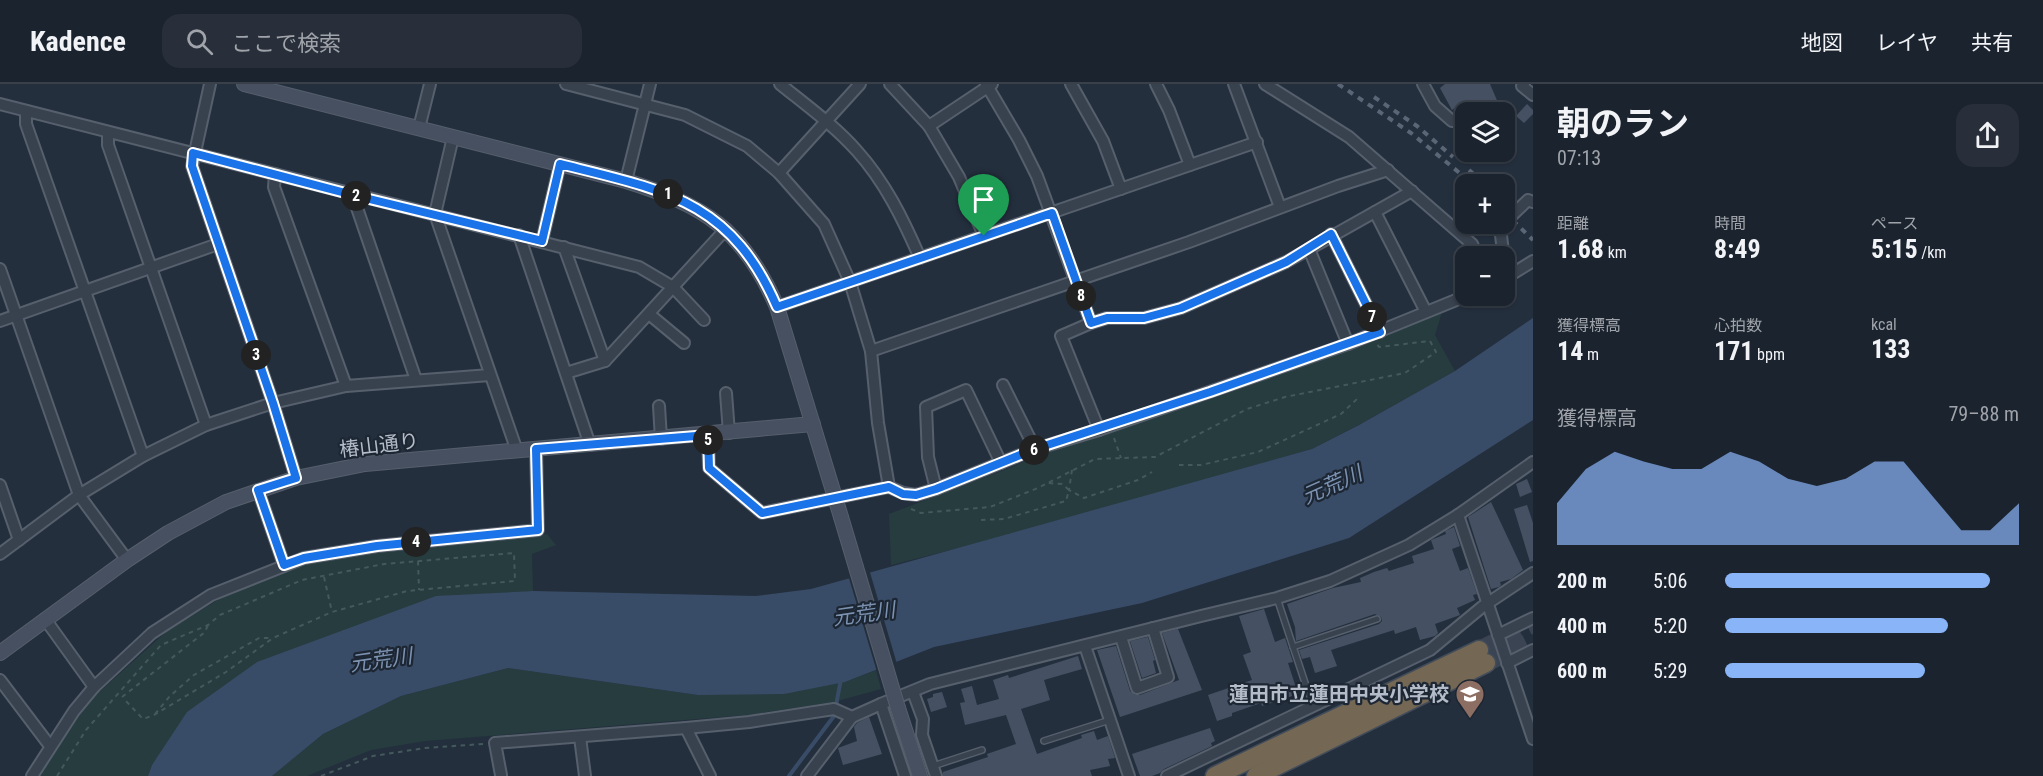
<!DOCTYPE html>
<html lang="ja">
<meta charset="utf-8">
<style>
body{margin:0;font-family:"Roboto Condensed","Noto Sans JP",sans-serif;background:#282f3a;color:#f1f3f6;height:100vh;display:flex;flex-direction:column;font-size:22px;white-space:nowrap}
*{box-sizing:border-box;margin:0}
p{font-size:20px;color:#a0a4aa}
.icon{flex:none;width:33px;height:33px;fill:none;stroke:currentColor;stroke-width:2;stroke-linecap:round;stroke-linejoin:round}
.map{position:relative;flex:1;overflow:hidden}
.drawer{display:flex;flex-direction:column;background:#1b232e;width:510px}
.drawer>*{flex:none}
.controls{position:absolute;left:1455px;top:18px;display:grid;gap:12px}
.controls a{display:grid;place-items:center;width:60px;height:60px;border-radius:12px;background:#1b232e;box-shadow:0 2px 4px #0004,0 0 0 2px #39404a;font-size:30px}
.pin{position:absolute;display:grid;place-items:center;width:51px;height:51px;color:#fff;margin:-62px -26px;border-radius:50% 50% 50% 0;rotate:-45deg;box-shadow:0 0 6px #0007}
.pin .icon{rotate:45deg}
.km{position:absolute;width:30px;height:30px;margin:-15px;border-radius:50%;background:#222;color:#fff;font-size:16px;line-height:30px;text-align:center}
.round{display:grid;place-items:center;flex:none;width:63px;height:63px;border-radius:18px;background:#282f3a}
.summary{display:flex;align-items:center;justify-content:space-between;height:102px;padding:0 24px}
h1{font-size:33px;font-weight:700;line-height:45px}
.figures{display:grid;grid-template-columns:repeat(3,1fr);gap:9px;height:102px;padding:6px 24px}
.figures div{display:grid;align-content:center}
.figures b{font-size:26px;font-weight:700}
.figures small{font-size:16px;font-weight:400}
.figures p{font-size:16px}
.chart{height:168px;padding:12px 24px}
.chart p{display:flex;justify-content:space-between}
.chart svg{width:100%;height:108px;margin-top:6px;fill:#8ab4f8;opacity:.7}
ul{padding:0 24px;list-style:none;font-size:20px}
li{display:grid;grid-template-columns:96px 72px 1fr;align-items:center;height:45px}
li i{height:15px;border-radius:8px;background:#8ab4f8}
header{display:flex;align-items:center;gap:36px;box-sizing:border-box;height:84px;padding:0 30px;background:#1b232e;border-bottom:2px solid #39404a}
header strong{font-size:28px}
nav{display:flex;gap:33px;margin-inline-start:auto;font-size:21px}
.search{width:420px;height:54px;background:#282f3a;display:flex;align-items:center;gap:15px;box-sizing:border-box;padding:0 21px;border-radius:18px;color:#a0a4aa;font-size:22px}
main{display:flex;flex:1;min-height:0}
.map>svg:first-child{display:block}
.green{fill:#263c3f}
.water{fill:#394c67}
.pier{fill:#242f3e}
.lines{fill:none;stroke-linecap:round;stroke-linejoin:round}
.stream{stroke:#394c67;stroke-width:4}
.building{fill:#455162}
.highway-tunnel{stroke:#3a4453;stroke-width:18;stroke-dasharray:18 9;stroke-linecap:butt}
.lane-casing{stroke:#565f6c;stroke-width:8}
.street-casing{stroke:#565f6c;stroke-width:14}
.secondary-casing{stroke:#565f6c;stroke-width:16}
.highway-casing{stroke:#434c59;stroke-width:21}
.path{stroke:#44595c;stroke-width:2;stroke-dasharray:4.5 4.5;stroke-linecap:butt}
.lane{stroke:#38414e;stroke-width:5}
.street{stroke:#38414e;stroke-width:10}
.secondary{stroke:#465061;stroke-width:14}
.highway{stroke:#746855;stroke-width:18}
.rail{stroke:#5a6575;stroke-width:4;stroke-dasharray:6 6;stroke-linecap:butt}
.secondary-bridge-casing{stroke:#565f6c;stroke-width:16;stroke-linecap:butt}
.secondary-bridge{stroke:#465061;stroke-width:14}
.route-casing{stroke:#fff;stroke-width:12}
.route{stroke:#1a73e8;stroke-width:8}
.labels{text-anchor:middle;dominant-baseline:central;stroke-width:4.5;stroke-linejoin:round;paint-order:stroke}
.street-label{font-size:20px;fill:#b4bcc9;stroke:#1d2633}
.poi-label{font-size:20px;font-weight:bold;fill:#b4bcc9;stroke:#1d2633;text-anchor:end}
.water-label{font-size:21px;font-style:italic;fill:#7c92b1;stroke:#1d2633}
</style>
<header>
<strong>Kadence</strong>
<div class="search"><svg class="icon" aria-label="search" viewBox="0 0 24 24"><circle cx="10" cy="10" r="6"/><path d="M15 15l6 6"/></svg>ここで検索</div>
<nav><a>地図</a><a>レイヤ</a><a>共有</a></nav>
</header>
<main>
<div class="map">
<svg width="1533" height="692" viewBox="0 0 1533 692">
<rect width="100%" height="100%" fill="#242f3e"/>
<g class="green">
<path d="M 1442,228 L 1435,251 L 1455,287 L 1366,337 L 1312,365 L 1121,421 L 1003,453 L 891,481 L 889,430 L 1012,383 L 1052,365 L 1243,303 L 1369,258 Z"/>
<path d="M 547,450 L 556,461 L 532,470 L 533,507 L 436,513 L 152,681 L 148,692 L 39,692 L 88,618 L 167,547 L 221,514 L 296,482 L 366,467 Z"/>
<path d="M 508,584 L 698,611 L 845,598 L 876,586 L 881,605 L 834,618 L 747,631 L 425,657 L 371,666 L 307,692 L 272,692 L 323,650 L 401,612 Z"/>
</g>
<path class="water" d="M 1533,234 L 1533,336 L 1349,454 L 1142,519 L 934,563 L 845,598 L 784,610 L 698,611 L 508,584 L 401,612 L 323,650 L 272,692 L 148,692 L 152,681 L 187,628 L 257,578 L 436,512 L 533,507 L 756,512 L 811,505 L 1312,365 L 1359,341 L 1455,287 Z"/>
<path class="pier" d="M 869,485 L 897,580 L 877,588 L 848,491 Z"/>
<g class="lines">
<path class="stream" d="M 789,692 L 834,632 L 841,595"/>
</g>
<g class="building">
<path d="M 1445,0 L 1490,0 L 1502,28 L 1462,28 L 1458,22 L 1452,26 L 1440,4 Z"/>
<path d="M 1527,20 L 1533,26 L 1533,30 L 1524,39 L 1516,32 Z"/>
<path d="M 1527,395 L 1532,408 L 1520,413 L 1516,400 Z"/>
<path d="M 1491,418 L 1523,486 L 1511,495 L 1500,498 L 1501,501 L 1499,503 L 1491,505 L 1468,433 Z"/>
<path d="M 1527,421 L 1533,439 L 1533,477 L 1530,478 L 1514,425 Z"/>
<path d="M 1454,443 L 1460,462 L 1452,465 L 1460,487 L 1468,484 L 1477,510 L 1473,511 L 1475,516 L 1457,524 L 1460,531 L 1435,540 L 1438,549 L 1435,552 L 1420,556 L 1416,543 L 1395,550 L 1394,546 L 1331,566 L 1337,582 L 1315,589 L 1310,573 L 1302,575 L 1299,566 L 1379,540 L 1382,537 L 1381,533 L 1375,530 L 1296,557 L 1295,543 L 1287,520 L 1333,504 L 1361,498 L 1360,494 L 1374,488 L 1387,484 L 1389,487 L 1414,479 L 1412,472 L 1434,465 L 1431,456 L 1446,450 L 1445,447 Z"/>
<path d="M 1264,525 L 1275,558 L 1285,554 L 1293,578 L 1288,579 L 1298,610 L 1262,622 L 1261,619 L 1232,629 L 1232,632 L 1217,637 L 1208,611 L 1252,596 L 1243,571 L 1251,568 L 1239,532 Z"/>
<path d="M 1178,545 L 1202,606 L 1120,633 L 1097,566 L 1116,562 L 1130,607 L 1135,611 L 1140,611 L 1179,596 L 1162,549 Z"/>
<path d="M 1148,553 L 1155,576 L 1153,577 L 1156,589 L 1142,594 L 1130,557 Z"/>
<path d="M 1078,572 L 1082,585 L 1044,596 L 1050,616 L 1021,625 L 1037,670 L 1082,654 L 1081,651 L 1094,647 L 1097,656 L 1108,652 L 1115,674 L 1108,675 L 1110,682 L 1090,686 L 1092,692 L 943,692 L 943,688 L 988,673 L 987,670 L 1016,660 L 1006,631 L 965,641 L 960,619 L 965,618 L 961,605 L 972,602 L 977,621 L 999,615 L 993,596 L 1008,591 L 1009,594 Z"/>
<path d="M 942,608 L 947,623 L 931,628 L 927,615 L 933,613 L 933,610 Z"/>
<path d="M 869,633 L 882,670 L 843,681 L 838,664 L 857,657 L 854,643 L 857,639 Z"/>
<path d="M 1210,644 L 1215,657 L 1211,659 L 1212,662 L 1164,685 L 1160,689 L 1152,692 L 1140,692 L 1132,670 Z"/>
</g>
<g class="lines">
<g class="highway-tunnel">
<path d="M 1479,566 L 1533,540"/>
<path d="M 1486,579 L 1533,556"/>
</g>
<g class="lane-casing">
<g id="lane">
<path d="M 1277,514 L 1313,623"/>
<path d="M 1293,563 L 1377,535"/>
<path d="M 1044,657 L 1110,636"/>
<path d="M 933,682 L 982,666"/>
</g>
</g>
<g class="street-casing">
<g id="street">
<path d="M 210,0 L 192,82 L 273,319 L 296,394"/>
<path d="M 566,0 L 685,31 L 747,62 L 779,89 L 824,140 L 850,198 L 871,267 L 878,339 L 889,403"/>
<path d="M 780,0 C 806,21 835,42 857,67 C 885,98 903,135 920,174"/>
<path d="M 890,0 L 929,42 L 959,93 L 984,152"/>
<path d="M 986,0 L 1019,56 L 1037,92 L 1091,239 L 1061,252 L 1099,346"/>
<path d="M 1071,0 L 1103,57 L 1121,105"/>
<path d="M 1156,0 L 1169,26 L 1190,81"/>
<path d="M 1234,0 L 1280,123"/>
<path d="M 1265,0 L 1349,53 L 1472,160 L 1477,172"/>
<path d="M 1423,0 L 1435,22 L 1452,37"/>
<path d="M 1524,0 L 1522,2 L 1533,11"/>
<path d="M 0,20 L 639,183 L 673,203 L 704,236"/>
<path d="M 26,27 L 26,40 L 143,372"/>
<path d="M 929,42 L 992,0"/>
<path d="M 419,44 L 430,0"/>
<path d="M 108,48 L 108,61 L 206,341"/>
<path d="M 453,53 L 435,130 L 517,367"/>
<path d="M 779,89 L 860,0"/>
<path d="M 275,90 L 274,103 L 346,302"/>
<path d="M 626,97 L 650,0"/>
<path d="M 357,112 L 356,121 L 416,296"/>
<path d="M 1375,128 L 1426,228"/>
<path d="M 1504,139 L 1528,116 L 1533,118"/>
<path d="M 1504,140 L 1500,143 L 1504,176"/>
<path d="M 1331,150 L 1380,248"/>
<path d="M 519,151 L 590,361"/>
<path d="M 542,157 L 560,80"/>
<path d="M 564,163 L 605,277"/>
<path d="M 1309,165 L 1348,260"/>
<path d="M 0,185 L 79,411 L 127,476"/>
<path d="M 1504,195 L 1533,177"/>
<path d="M 777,223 L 1257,58"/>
<path d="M 649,230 L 684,259"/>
<path d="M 0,237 L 218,160"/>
<path d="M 1091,239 L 1107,234 L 1144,234 L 1181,224 L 1286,178 L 1412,107"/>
<path d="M 871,267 L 1189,158 L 1338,102 L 1388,86"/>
<path d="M 566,289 L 605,277 L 726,145"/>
<path d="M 1003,301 L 1035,365"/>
<path d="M 726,309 L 729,349"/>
<path d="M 659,322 L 661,355"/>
<path d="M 708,351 L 709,384 L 762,429 L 889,403 L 903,409 L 916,411 L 936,405 L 1035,365 L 1099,346 L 1348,260 L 1466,212"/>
<path d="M 0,401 L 19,456"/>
<path d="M 936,405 L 928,373 L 926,323 L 966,306 L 1001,379"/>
<path d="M 258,406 L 284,481"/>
<path d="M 1458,431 L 1533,655"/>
<path d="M 0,470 L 79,411 L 143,372 L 206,341 L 273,319 L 346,302 L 490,291"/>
<path d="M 45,535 L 94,603"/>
<path d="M 1498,551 L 1533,534"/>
<path d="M 1121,553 L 1137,604 L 1168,593 L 1153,544"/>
<path d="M 1085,562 L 1129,692"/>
<path d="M 1507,579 L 1533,566"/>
<path d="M 0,596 L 50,662"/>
<path d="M 913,608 L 923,635 L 922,651 L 936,692"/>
<path d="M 881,620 L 905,692"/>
<path d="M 686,644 L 710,692"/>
<path d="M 580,653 L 585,692"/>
<path d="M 501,691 L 495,659 L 686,644 L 749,638 L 834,625 L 852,633"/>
<path d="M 32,692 L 74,627 L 94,603 L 152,549 L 211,511 L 304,474 L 377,462 L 538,446 L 536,365"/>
<path d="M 807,692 L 852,633 L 881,620 L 930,600 L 1201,532 L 1277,514 L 1330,497 L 1409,461 L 1458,431 L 1533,378"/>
<path d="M 1167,692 L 1430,566 L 1482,523 L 1533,489"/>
</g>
</g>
<g class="secondary-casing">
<g id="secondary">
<path d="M 244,0 L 626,97 C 704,121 744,146 777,223 L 841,433"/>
<path d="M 0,569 L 127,476 L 168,449 L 226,418 L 296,394 L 365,380 L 813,340"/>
<path d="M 898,624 L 920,692"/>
</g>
</g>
<g class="highway-casing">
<g id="highway">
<path d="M 1215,692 L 1479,566"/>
<path d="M 1256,692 L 1486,579"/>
</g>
</g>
<g class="path">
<path d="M 1114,354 L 1121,374"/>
<path d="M 1179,381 L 1201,381 L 1258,368 L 1341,330 L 1357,315"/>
<path d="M 1072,386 L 1069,406 L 1084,414 L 1138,396 L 1152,388"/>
<path d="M 911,425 L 921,429 L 990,423 L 1038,404 L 1095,375 L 1155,373 L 1247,325 L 1285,313 L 1405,289 L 1436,268 L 1430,257 L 1379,263 L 1377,260"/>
<path d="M 981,436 L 1004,435 L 1066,417 L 1069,406 L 1062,400 L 1047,399"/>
<path d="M 418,477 L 419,506"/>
<path d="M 324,493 L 332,528"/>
<path d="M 122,613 L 205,548 L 208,541"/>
<path d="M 155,630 L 170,612 L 194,591 L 259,554 L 273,554"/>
<path d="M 57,692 L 86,646 L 161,561 L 208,541 L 220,531 L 302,496 L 384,480 L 514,469 L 515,497 L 407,507 L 332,528 L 273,554 L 226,588 L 154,631 L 143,635 L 123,614"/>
<path d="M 321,692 L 373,672 L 425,664 L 483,660"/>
</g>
<use href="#lane" class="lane"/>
<use href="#street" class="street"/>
<use href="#secondary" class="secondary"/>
<use href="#highway" class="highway"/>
<g class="rail">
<path d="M 1338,0 L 1411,49 L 1473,100"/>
<path d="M 1374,13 L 1417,42 L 1453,73"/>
<path d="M 1469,86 L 1485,100"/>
<path d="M 1504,128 L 1533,156"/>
</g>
<g class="secondary-bridge-casing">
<path id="secondary-bridge" d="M 841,433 L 898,624"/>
</g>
<use href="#secondary-bridge" class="secondary-bridge"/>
</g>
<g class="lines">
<g class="route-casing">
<path id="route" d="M 193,69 L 357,112 L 542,157 L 560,80 C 664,106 731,116 777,223 L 1052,129 L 1091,239 L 1107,234 L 1144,234 L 1181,224 L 1286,178 L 1331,150 L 1380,248 L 1210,308 L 1035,365 L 936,405 L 916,411 L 903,410 L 889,403 L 762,429 L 709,384 L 708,351 L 536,365 L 538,446 L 377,462 L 304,474 L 284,481 L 258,406 L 296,394 L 273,319 L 192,82 Z"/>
</g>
<use href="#route" class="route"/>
</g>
<defs>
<g id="school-pin" transform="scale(1.5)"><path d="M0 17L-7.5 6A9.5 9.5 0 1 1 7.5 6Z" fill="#8d6e63" stroke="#1d2633"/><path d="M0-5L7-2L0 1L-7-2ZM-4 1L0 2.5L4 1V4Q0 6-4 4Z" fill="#fff"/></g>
</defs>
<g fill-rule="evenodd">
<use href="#school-pin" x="1470" y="610"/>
</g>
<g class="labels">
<g class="street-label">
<text transform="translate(379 361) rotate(-7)">椿山通り</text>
</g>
<g class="poi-label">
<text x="1449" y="610">蓮田市立蓮田中央小学校</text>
</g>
<g class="water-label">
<text transform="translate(1332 401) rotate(-24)">元荒川</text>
<text transform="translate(864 530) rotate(-8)">元荒川</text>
<text transform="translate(381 576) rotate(-8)">元荒川</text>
</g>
</g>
</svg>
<div class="controls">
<a><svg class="icon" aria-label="layers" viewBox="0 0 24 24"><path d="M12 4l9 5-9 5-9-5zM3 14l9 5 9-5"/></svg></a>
<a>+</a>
<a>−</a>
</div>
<div class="pin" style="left:984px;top:152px;background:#1e9e55"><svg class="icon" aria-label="arrive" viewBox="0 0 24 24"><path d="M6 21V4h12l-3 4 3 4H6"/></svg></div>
<b class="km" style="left:668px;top:110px">1</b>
<b class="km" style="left:356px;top:112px">2</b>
<b class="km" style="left:256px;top:271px">3</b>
<b class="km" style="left:416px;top:458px">4</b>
<b class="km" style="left:708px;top:356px">5</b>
<b class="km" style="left:1034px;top:366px">6</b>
<b class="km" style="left:1372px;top:233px">7</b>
<b class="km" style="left:1081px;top:212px">8</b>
</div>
<section class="drawer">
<div class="summary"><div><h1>朝のラン</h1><p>07:13</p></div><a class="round"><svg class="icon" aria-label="share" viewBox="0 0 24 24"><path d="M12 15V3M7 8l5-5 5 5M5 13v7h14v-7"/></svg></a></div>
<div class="figures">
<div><p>距離</p><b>1.68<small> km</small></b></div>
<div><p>時間</p><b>8:49</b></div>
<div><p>ペース</p><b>5:15<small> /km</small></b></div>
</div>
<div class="figures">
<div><p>獲得標高</p><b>14<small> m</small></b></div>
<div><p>心拍数</p><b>171<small> bpm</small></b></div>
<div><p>kcal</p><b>133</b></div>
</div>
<div class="chart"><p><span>獲得標高</span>79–88 m</p>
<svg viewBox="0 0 160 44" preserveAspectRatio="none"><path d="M0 44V27L10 13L20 6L30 10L40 13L50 13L60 6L70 10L80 17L90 20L100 17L110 10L120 10L130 24L140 38L150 38L160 27V44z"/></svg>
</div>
<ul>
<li><b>200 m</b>5:06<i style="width:90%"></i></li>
<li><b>400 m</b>5:20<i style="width:76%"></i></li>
<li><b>600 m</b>5:29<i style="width:68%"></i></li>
</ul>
</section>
</main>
